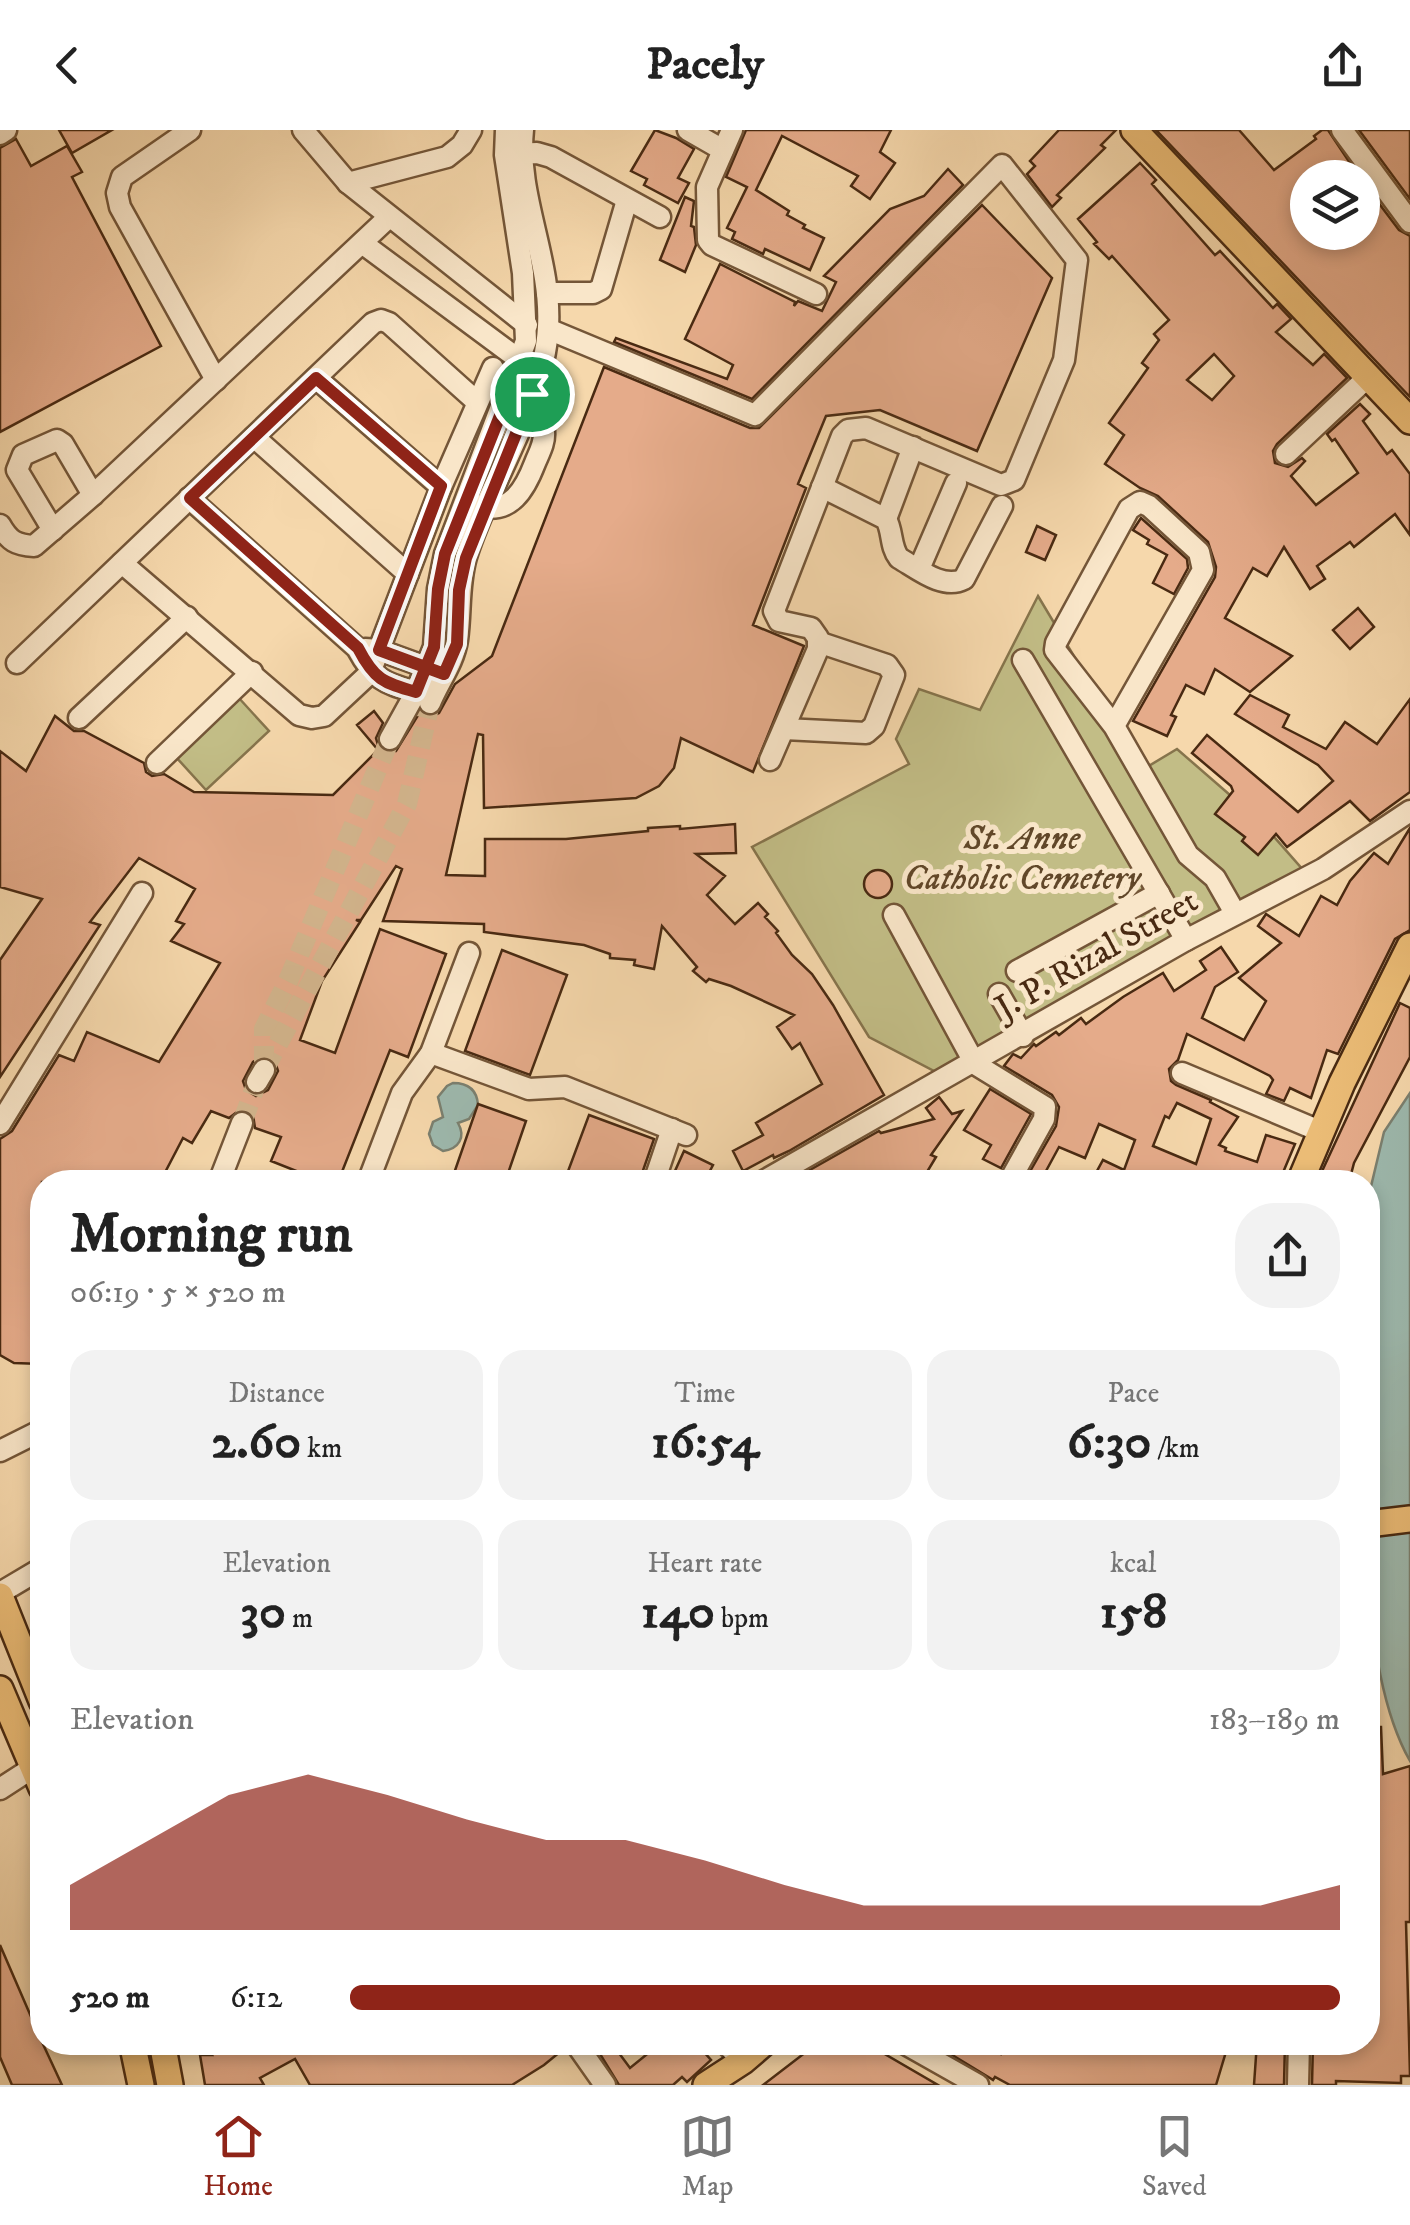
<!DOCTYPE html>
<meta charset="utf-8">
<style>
body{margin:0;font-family:"IM FELL DW Pica",serif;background:#f2f2f2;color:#222;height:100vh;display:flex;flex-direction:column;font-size:38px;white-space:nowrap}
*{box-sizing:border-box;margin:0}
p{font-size:32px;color:#767676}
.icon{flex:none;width:55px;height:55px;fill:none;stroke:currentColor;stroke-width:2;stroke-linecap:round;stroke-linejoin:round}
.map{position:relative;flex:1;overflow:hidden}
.drawer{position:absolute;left:30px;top:1040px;width:1350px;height:885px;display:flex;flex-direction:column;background:#fff;border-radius:40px;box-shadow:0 5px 15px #0003}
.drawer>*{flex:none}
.controls{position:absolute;left:1290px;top:30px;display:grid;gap:20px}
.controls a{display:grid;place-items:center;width:90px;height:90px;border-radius:50%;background:#fff;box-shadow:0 5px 15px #0003;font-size:50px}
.pin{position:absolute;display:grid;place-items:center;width:85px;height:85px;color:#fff;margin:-42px;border:5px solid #fff;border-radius:50%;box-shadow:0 2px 10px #0007}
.round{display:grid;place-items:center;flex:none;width:105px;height:105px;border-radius:40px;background:#f2f2f2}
.summary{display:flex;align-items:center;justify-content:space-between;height:170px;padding:0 40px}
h1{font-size:55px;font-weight:700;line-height:75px}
.figures{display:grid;grid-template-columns:repeat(3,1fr);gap:15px;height:170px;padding:10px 40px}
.figures div{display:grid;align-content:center;border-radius:25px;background:#f2f2f2;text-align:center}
.figures b{font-size:50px;font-weight:700}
.figures small{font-size:28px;font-weight:400}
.figures p{font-size:28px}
.chart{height:280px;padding:20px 40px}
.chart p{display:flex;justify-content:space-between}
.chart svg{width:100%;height:180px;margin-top:10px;fill:#8f2418;opacity:.7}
ul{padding:0 40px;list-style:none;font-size:32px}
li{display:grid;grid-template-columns:160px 120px 1fr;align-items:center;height:75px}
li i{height:25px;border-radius:12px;background:#8f2418}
header{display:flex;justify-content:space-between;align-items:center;height:130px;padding:0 40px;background:#fff;font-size:45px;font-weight:700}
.tabs{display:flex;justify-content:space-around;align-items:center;height:140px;border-top:2px solid #e0e0e0;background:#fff;font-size:28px;color:#767676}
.tabs a{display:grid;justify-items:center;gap:5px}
.tabs .selected{color:#8f2418}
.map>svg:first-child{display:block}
.green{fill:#c2bd86;stroke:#86744c;stroke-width:2.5}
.water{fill:#9db9ae;stroke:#7b8070;stroke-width:2.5}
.building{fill:#e5ab8a;stroke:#492a12;stroke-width:2.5;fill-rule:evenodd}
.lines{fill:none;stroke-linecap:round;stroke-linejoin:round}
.minor-tunnel{stroke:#d3b58d;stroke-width:20;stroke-dasharray:20 10;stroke-linecap:butt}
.minor-casing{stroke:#745638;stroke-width:25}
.major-casing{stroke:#492a12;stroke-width:30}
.minor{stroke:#f9e6c9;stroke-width:20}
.major{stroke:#ebbc76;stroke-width:25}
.route-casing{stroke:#fff;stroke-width:20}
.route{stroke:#8f2418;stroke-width:12}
.labels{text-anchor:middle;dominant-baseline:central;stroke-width:10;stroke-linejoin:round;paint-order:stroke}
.park-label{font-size:35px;font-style:italic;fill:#614729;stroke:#f9e6c9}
.street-label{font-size:35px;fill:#492a12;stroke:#f9e6c9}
</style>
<header><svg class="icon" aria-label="back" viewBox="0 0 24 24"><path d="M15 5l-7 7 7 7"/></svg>Pacely<svg class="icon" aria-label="share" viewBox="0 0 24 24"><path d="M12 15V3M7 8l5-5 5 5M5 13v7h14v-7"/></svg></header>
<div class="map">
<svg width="1410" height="1955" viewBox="0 0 1410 1955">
<rect width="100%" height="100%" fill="#f6d8ac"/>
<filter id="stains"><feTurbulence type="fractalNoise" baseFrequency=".002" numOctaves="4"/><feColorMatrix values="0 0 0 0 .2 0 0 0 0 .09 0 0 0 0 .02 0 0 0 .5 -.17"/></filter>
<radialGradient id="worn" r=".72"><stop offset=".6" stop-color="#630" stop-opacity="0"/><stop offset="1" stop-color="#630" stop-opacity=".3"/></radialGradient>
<g class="green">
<path d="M 1038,466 L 1142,640 L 1177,619 L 1261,692 L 1304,741 L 938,943 L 869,907 L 752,717 L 909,634 L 896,609 L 919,559 L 980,580 Z"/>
<path d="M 238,567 L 269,601 L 206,660 L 175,626 Z"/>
</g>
<g class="water">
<path d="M 453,953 C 469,953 477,960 478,975 L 469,989 L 458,993 C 466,1007 459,1019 443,1021 L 433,1015 L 429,1004 L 433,992 L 443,987 L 438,967 L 447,956 Z"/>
<path d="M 1410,963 L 1410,1631 C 1382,1582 1373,1510 1368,1454 L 1368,1069 L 1384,1002 Z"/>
</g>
<g class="building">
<path d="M 59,0 L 112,0 L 72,23 Z"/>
<path d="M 655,0 L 676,8 L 694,19 L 678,48 L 689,53 L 678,73 L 644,55 L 647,49 L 631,41 Z"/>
<path d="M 746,0 L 891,0 L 880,22 L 895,33 L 870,69 L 851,56 L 858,46 L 782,6 L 756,60 L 789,81 L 787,85 L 805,95 L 803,98 L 824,108 L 810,140 L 765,119 L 763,124 L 732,109 L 735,102 L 727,98 L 747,57 L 726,47 Z"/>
<path d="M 1059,0 L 1116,0 L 1101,15 L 1105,18 L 1057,65 L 1061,68 L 1052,77 L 1027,44 L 1035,36 L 1030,31 Z"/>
<path d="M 1156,0 L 1239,0 L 1274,40 L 1316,9 L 1314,6 L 1322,0 L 1328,0 L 1360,48 L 1308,48 L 1308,102 L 1362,102 L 1362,51 L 1399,100 L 1410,106 L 1410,267 Z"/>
<path d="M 1359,0 L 1410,0 L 1410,69 Z"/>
<path d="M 16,9 L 31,36 L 67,16 L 82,42 L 72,47 L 161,216 L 0,302 L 0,18 Z"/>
<path d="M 1140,33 L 1156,50 L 1152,54 L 1215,125 L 1220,121 L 1273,178 L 1277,174 L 1291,189 L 1276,202 L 1313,235 L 1324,224 L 1347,248 L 1277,314 L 1273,321 L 1275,333 L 1288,337 L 1302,328 L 1305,331 L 1291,346 L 1316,375 L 1358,343 L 1335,309 L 1332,311 L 1327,304 L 1360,274 L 1370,284 L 1363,291 L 1387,324 L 1392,320 L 1410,344 L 1410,405 L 1395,384 L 1354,417 L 1350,412 L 1317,436 L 1325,449 L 1310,459 L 1284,417 L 1267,446 L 1253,438 L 1225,488 L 1292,526 L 1250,562 L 1215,539 L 1204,564 L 1186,555 L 1171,585 L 1176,587 L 1167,606 L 1133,591 L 1215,447 L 1216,437 L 1208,412 L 1158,366 L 1140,358 L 1105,334 L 1124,305 L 1109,293 L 1148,238 L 1142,233 L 1159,210 L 1154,204 L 1169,190 L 1112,126 L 1109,129 L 1094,114 L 1097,112 L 1078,89 ZM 1214,224 L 1234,246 L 1212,270 L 1187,250 Z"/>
<path d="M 948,39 L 963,55 L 752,269 L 614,212 L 616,208 L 727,249 L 733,235 L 685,209 L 720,134 L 795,172 L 794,176 L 798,171 L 822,181 L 836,152 L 824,146 L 890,79 L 924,66 Z"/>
<path d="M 685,67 L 694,71 L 691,96 L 694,97 L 696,115 L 685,142 L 660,130 Z"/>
<path d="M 982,75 L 1052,148 L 977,321 L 880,280 L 826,286 L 798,354 L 806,358 L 753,495 L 804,516 L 753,642 L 681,608 L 674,638 L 659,656 L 636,668 L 484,678 L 483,605 L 478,604 L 446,745 L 485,746 L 485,709 L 566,709 L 648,701 L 648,698 L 680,696 L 680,699 L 735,694 L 736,723 L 696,724 L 725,746 L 707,765 L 735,794 L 758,773 L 768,784 L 765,787 L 778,801 L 776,803 L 792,825 L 812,844 L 833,875 L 884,965 L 789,1021 L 774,1028 L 773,1025 L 743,1041 L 733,1021 L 763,1005 L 756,993 L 822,954 L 800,913 L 792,919 L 777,897 L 794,885 L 731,856 L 709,849 L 706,852 L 693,841 L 697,837 L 662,796 L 654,839 L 634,835 L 635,830 L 610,828 L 610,824 L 584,815 L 484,802 L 484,794 L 383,791 L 402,739 L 396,736 L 361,790 L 356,790 L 360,792 L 322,851 L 300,910 L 335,923 L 380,799 L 446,824 L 408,927 L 390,920 L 338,1052 L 324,1052 L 271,1031 L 281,1007 L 255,998 L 253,985 L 241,979 L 229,988 L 211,981 L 192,1013 L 183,1008 L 160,1052 L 42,1052 L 42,1234 L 14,1233 L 0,1225 L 0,1009 L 12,1001 L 59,925 L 74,931 L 87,902 L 159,932 L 220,833 L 171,811 L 184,794 L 176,791 L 195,759 L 139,728 L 90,792 L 100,795 L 0,947 L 0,830 L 42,769 L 0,757 L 0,621 L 26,641 L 55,586 L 74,601 L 84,601 L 144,633 L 146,642 L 152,646 L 164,644 L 194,662 L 333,665 L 378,620 L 357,595 L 374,581 L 383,593 L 376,608 L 378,615 L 384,621 L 396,621 L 420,582 L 430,587 L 439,583 L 455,554 L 492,526 L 604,237 L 750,298 L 759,298 ZM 263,926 L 275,932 L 278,941 L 268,960 L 256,966 L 246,960 L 243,951 L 253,932 Z"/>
<path d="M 1141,388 L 1187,429 L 1188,438 L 1174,464 L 1153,453 L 1167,425 L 1147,414 L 1149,410 L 1133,400 Z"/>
<path d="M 1037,396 L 1056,405 L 1045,430 L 1026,422 Z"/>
<path d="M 1358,478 L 1374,497 L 1350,519 L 1333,500 Z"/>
<path d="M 1250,565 L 1289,585 L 1283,597 L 1326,619 L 1345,592 L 1377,614 L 1410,569 L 1410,662 L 1370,691 L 1350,671 L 1287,717 L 1276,704 L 1258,725 L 1242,711 L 1245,707 L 1215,684 L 1233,661 L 1231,656 L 1192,623 L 1207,605 L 1298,682 L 1333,651 L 1318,635 L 1235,584 Z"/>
<path d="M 1410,698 L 1410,800 L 1395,809 L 1338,924 L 1327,920 L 1311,968 L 1290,958 L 1284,971 L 1266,964 L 1273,950 L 1270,946 L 1187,904 L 1178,930 L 1169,939 L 1171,951 L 1176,955 L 1211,970 L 1210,972 L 1238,987 L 1219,1015 L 1226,1018 L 1225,1021 L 1257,1032 L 1266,1005 L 1295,1014 L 1279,1052 L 1091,1052 L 1103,1030 L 1124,1040 L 1135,1010 L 1099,994 L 1085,1028 L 1059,1017 L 1040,1052 L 1024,1052 L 1056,996 L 1059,977 L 1052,965 L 1004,936 L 1013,924 L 1021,928 L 1034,914 L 1036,916 L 1056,902 L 1059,905 L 1081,888 L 1086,894 L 1123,867 L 1163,843 L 1174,861 L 1206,840 L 1200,831 L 1221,817 L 1238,842 L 1215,857 L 1202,888 L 1244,910 L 1266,871 L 1239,848 L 1281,813 L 1258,796 L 1266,784 L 1299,806 L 1321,766 L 1337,775 L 1350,751 L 1374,723 L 1388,734 ZM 1177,973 L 1211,989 L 1196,1034 L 1153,1016 L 1165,986 L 1169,988 Z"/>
<circle cx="878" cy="754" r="14"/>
<path d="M 502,820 L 567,845 L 530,945 L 465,921 Z"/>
<path d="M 1400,873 L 1410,878 L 1410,927 L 1354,1033 L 1349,1052 L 1317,1052 Z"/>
<path d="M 990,959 L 1031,984 L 1001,1038 L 983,1029 L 991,1015 L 964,1000 Z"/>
<path d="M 939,967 L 952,984 L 962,981 L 931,1025 L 936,1027 L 921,1052 L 805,1052 L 801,1045 L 879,1001 L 881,1003 L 934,989 L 926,978 Z"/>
<path d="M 478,974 L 526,991 L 505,1052 L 451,1052 Z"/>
<path d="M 589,985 L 654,1009 L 639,1052 L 564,1052 Z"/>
<path d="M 684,1021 L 713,1035 L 704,1052 L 670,1052 Z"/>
<path d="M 1368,1597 L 1381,1597 L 1383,1644 L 1410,1636 L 1410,1792 L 1406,1792 L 1410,1946 L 1401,1946 L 1401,1953 L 1336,1951 L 1336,1955 L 1312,1955 L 1313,1912 L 1368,1912 Z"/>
<path d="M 0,1815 L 42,1912 L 62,1955 L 12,1955 L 0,1927 Z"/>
<path d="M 205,1912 L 535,1912 L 567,1913 L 566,1917 L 544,1935 L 512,1955 L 310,1955 L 295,1929 L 260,1948 L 264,1955 L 205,1955 L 200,1925 L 212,1925 Z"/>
<path d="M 662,1912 L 695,1912 L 711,1930 L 687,1952 L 682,1947 L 673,1955 L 619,1955 L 600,1924 L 613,1915 L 630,1938 Z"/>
<path d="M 819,1912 L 864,1912 L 938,1955 L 763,1955 Z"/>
<path d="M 931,1912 L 980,1912 L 1001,1924 L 1010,1912 L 1218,1912 L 1228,1915 L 1216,1955 L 1010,1955 L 995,1947 L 993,1950 L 990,1948 Z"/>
<path d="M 1257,1912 L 1285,1912 L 1284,1955 L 1254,1955 Z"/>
</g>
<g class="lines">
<g class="minor-tunnel">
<path d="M 264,936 L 264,899 L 288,851 L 390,609"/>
<path d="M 264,940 L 407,674 L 430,573"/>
<path d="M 242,993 L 257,952"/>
</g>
<g class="minor-casing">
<g id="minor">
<path d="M 190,0 L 122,47 L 117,63 L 120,77 L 216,250"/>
<path d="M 303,0 L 348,53 L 527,195"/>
<path d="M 688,0 L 723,20"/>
<path d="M 732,0 L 707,57 L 708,110 L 712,115 L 816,164"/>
<path d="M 1342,0 L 1410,92"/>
<path d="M 0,4 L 6,0"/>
<path d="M 512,24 L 537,23 L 551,27 L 660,87"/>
<path d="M 348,53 L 447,27 L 462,15 L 471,0"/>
<path d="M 362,113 L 521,231"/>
<path d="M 547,163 L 593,163 L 601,159 L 627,70"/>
<path d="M 548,199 L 755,285 L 1002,35 L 1077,130 L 1064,230 L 1014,350 L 1001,355 L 866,298 L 848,300 L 842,306 L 774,481 L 779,491 L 811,498 L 818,508 L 818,519 L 770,630"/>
<path d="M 316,248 L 441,357"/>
<path d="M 254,307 L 408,444"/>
<path d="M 1286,324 L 1368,247"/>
<path d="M 822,357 L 886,389 C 893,401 890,417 899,428 C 918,439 943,460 964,449 L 1002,376"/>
<path d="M 189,368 L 357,518 C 377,555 387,553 426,565"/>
<path d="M 478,376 C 511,385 525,359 535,333 C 539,323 545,313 544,302 C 544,289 537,276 532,264 L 525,262"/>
<path d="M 886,389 L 913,317"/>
<path d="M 0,395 C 9,411 16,415 34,416 L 93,365 L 389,87"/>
<path d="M 53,400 L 17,340 L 23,325 L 57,310 L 63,314 L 93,365"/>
<path d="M 122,433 L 299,585 L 312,588 L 324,586 L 370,543 L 441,357 L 493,238"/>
<path d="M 919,439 L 956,353"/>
<path d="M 365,519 L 379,520 L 437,541"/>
<path d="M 1023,530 L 1186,810"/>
<path d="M 17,533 L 373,193 L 381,190 L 389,193 L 476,271"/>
<path d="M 430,573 C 438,553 454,532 457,510 C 461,482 458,455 466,427 C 489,352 544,275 548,197 C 552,130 516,66 523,0"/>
<path d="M 79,588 L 187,487"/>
<path d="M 1114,596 L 1203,440 L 1199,422 L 1149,376 L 1140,372 L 1129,379 L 1056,513 L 1055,520 L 1114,596 L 1188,725 L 1215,748 L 1235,783"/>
<path d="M 784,599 L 866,603 L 874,596 L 894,545 L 887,535 L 818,512"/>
<path d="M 390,609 L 416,562 L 434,517 L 438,459 L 445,424 L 526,211 L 523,143 L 505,25 L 506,0"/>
<path d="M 157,633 L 252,542"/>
<path d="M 894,785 L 975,934 L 1045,977 L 1044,989 L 1009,1052"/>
<path d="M 1017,841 L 1159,763"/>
<path d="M 999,864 L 1023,906"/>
<path d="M 431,923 L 529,959 L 565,957 L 686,1005"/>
<path d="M 1182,943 L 1322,1002"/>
<path d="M 257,952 L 264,940"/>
<path d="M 0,994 L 142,763"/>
<path d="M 219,1052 L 242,993"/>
<path d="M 368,1052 L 402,963 L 431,923 L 469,823"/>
<path d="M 654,1052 L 672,999"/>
<path d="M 762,1052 L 1186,810 L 1323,739 L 1410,681"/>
<path d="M 0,1321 L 42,1300"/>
<path d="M 0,1463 L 42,1438"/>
<path d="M 0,1659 L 34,1637"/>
<path d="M 724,1912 L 743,1931"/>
<path d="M 902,1912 L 978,1955"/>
<path d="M 579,1918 L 605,1955"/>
<path d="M 1298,1955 L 1299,1912"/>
</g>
</g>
<g class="major-casing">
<g id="major">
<path d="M 1134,0 L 1410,291"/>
<path d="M 1300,1052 L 1342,953 L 1410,816"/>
<path d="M 1368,1394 L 1410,1389"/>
<path d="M 0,1466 L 42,1571"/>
<path d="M 0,1559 L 42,1658"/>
<path d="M 132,1912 L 141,1955"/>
<path d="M 162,1912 L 170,1955"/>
<path d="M 706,1955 L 743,1931 L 765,1912"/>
</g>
</g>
<use href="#minor" class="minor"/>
<use href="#major" class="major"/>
</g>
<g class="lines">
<g class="route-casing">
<path id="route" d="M 532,264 L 466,428 L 459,460 L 457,514 L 444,544 L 379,520 L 441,356 L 316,248 L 190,368 L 358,518 C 374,549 383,553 416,562 L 434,517 L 438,459 L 445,424 L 511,258 L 532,264"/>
</g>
<use href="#route" class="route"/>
</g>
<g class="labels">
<g class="park-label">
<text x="1022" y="709">St. Anne<tspan x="1022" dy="40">Catholic Cemetery</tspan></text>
</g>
<g class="street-label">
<text transform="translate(1097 825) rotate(-30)">J. P. Rizal Street</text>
</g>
</g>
<rect width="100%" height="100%" filter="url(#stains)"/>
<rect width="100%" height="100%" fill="url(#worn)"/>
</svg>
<div class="controls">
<a><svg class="icon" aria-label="layers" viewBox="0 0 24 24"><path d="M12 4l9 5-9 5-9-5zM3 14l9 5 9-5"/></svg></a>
</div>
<div class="pin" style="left:532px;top:264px;background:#1e9e55"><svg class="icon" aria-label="arrive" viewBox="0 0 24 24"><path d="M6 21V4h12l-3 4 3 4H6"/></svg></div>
<section class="drawer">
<div class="summary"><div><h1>Morning run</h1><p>06:19 · 5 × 520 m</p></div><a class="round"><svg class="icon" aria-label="share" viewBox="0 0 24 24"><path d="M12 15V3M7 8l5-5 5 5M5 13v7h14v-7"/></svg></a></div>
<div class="figures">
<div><p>Distance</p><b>2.60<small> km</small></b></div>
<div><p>Time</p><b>16:54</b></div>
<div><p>Pace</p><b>6:30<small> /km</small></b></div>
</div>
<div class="figures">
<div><p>Elevation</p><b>30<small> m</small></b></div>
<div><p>Heart rate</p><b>140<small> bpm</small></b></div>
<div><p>kcal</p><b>158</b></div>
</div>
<div class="chart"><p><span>Elevation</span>183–189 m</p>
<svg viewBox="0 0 160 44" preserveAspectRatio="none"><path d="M0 44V33L10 22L20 11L30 6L40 11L50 17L60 22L70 22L80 27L90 33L100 38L110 38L120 38L130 38L140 38L150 38L160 33V44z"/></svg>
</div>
<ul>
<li><b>520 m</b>6:12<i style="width:100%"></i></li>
</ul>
</section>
</div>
<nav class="tabs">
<a class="selected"><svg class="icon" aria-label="home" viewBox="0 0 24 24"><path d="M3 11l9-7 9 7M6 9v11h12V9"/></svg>Home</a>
<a><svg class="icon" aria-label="map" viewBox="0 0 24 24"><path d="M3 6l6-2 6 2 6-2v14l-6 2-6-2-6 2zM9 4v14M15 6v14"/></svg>Map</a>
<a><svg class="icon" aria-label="saved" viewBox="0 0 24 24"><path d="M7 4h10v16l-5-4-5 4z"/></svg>Saved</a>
</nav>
